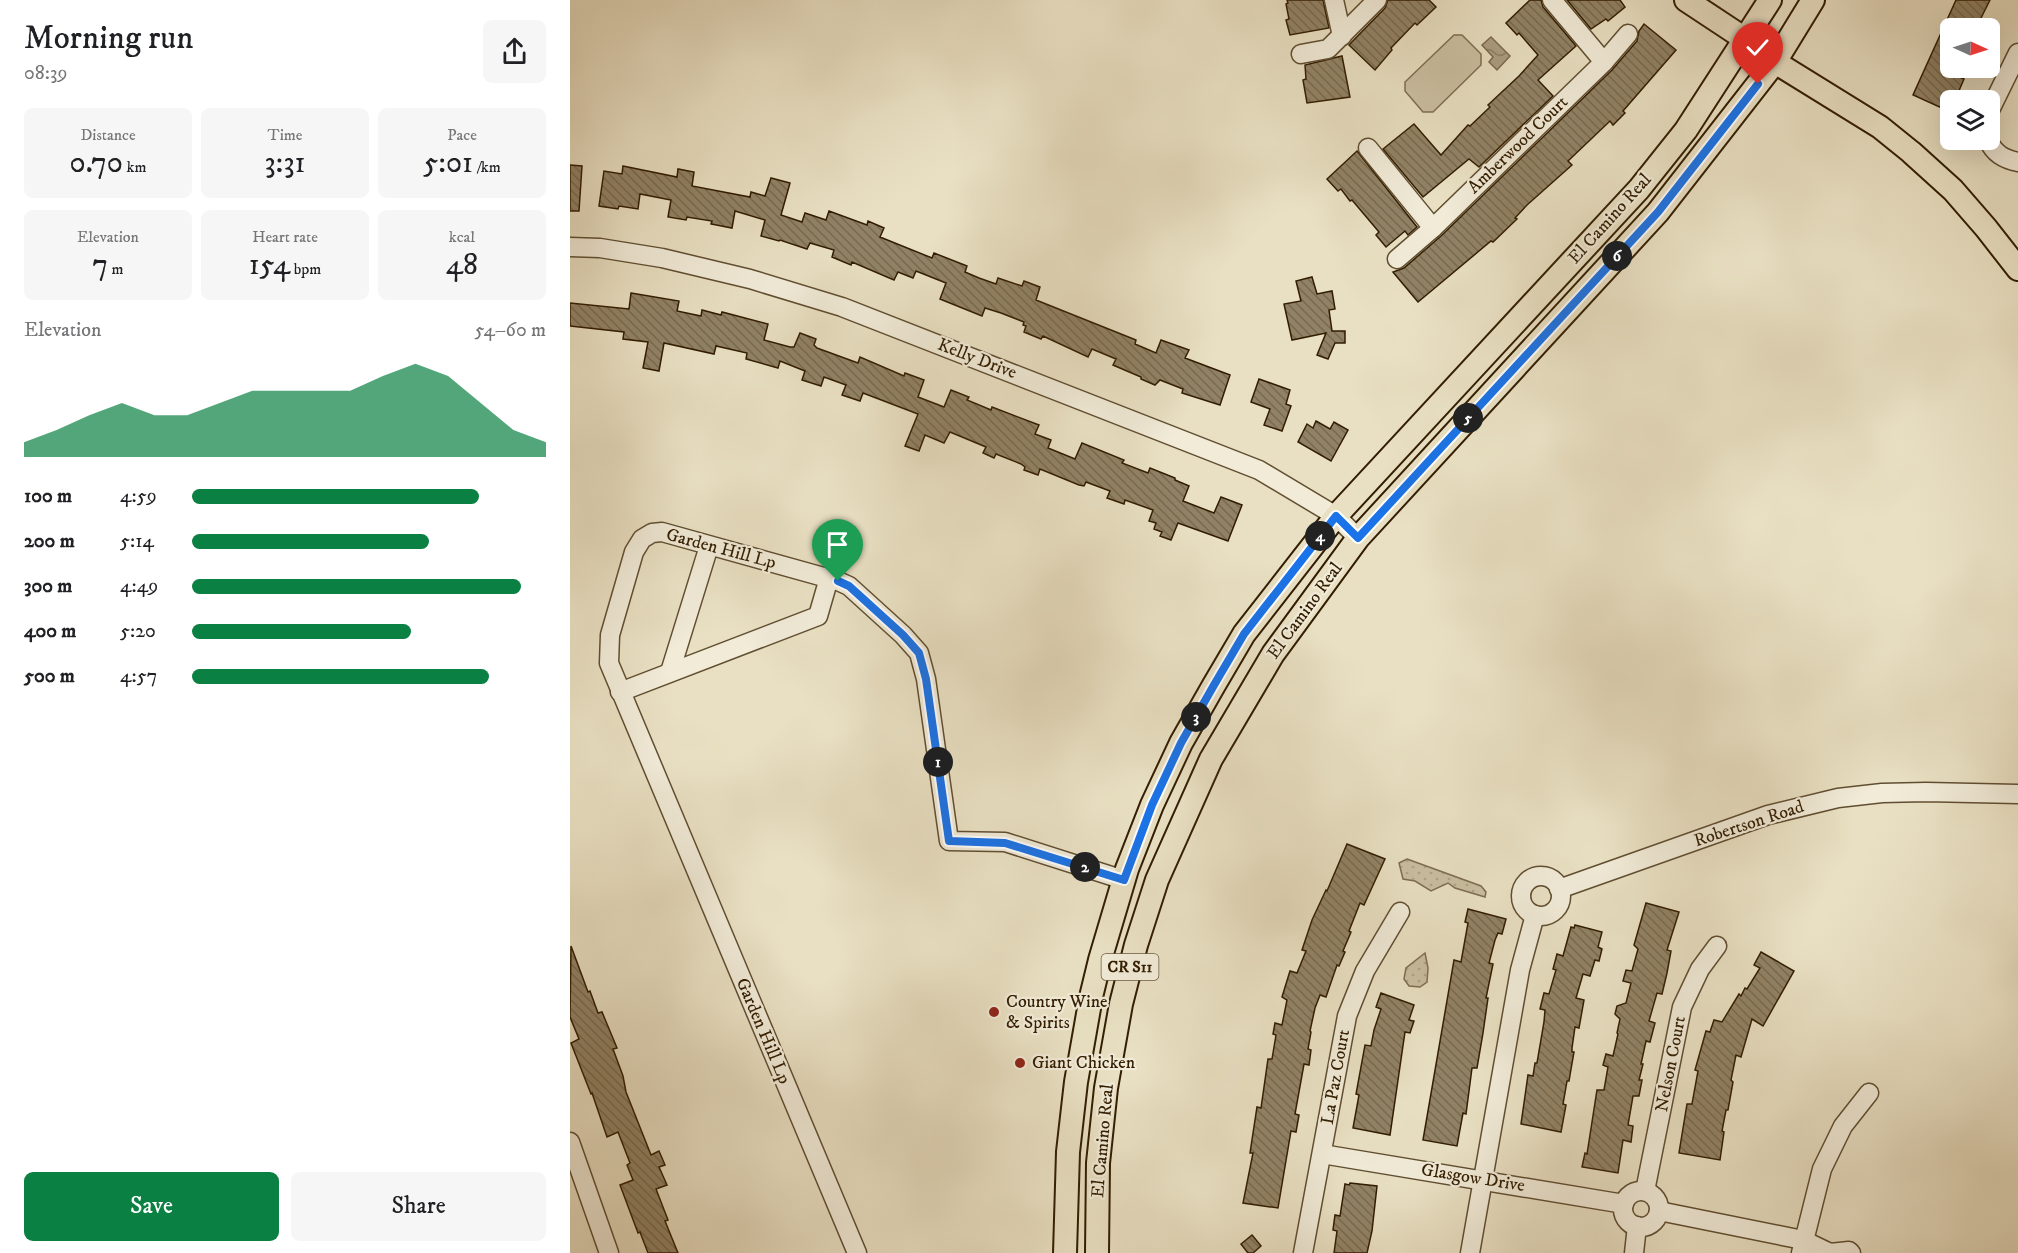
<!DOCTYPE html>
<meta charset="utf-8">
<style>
body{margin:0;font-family:"IM FELL DW Pica",serif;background:#f6f6f6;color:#202124;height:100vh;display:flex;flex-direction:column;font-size:22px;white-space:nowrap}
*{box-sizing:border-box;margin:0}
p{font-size:20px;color:#757577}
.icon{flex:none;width:33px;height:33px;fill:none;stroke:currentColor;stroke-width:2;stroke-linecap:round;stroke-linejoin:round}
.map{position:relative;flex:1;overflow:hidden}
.details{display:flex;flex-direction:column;background:#fff;width:570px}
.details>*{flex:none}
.needle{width:39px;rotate:93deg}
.controls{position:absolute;left:1370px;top:18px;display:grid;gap:12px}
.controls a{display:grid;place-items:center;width:60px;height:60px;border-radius:9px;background:#fff;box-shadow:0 6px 24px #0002;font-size:30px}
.pin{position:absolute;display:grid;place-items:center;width:51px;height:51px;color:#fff;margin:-62px -26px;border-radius:50% 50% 50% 0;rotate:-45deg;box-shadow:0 0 6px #0007}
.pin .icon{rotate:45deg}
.km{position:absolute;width:30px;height:30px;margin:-15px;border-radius:50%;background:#222;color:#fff;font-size:16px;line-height:30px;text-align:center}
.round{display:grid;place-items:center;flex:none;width:63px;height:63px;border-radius:9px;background:#f6f6f6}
.headline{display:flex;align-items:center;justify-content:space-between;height:102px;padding:0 24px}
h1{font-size:33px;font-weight:600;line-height:45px}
.metrics{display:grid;grid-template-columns:repeat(3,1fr);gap:9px;height:102px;padding:6px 24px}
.metrics div{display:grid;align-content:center;border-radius:9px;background:#f6f6f6;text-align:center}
.metrics b{font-size:30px;font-weight:600}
.metrics small{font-size:16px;font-weight:400}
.metrics p{font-size:16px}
.chart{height:168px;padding:12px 24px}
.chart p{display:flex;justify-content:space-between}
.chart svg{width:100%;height:108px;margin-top:6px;fill:#0b8043;opacity:.7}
.button{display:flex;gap:12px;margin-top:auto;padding:12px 24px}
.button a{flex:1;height:69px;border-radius:9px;background:#0b8043;color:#fff;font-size:24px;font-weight:600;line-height:69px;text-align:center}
.button a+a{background:#f6f6f6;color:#202124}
ul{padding:0 24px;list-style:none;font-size:20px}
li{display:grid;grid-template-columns:96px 72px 1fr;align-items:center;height:45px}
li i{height:15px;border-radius:8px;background:#0b8043}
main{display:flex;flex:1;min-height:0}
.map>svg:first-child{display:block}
.grass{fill:url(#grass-dots);stroke:#7e6e51;stroke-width:1.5}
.pitch{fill:#cabfa2;stroke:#7e6e51;stroke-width:1.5}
.water{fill:url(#water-waves);stroke:#7b6a4d;stroke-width:1.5}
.building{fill:url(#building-back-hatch);stroke:#321d00;stroke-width:1.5}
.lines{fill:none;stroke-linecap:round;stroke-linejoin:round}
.minor-casing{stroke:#604e31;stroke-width:21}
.major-casing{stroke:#321d00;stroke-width:26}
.minor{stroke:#f1ebd8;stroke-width:18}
.major{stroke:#e9e0c3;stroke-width:22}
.route-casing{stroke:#fff;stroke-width:12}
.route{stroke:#1a73e8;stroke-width:8}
.poi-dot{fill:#8f2418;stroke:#f1ebd8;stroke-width:2}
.labels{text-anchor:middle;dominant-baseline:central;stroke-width:4.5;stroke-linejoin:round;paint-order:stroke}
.shield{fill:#f1ebd8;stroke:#6b5b41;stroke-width:1.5}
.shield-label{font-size:16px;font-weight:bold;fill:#321d00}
.street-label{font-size:18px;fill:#321d00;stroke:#f1ebd8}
.poi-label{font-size:18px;fill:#321d00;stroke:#f1ebd8;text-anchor:start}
</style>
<main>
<section class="details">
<div class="headline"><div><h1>Morning run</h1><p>08:39</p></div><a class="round"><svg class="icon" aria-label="share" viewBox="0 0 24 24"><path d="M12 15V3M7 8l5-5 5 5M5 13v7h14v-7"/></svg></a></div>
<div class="metrics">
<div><p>Distance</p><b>0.70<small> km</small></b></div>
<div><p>Time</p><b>3:31</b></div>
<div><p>Pace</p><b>5:01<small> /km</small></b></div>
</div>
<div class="metrics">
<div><p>Elevation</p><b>7<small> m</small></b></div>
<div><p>Heart rate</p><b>154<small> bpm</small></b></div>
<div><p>kcal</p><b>48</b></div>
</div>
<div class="chart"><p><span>Elevation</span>54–60 m</p>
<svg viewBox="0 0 160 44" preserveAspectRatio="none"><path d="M0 44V38L10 33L20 27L30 22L40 27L50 27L60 22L70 17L80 17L90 17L100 17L110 11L120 6L130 11L140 22L150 33L160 38V44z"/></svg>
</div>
<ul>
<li><b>100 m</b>4:59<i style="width:81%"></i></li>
<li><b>200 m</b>5:14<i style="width:67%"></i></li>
<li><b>300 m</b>4:49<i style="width:93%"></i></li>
<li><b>400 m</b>5:20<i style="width:62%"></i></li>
<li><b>500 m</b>4:57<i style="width:84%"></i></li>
</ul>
<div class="button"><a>Save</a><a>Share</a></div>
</section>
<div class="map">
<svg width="1448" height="1253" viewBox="0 0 1448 1253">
<defs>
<pattern id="grass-dots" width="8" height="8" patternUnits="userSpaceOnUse" patternTransform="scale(1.5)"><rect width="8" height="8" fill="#cabfa2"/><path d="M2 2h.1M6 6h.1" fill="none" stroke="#aea48a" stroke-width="1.8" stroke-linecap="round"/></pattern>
<pattern id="water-waves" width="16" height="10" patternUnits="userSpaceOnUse" patternTransform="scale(1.5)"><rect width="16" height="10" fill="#ab9e81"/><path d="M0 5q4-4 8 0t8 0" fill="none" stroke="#8c8067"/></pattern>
<pattern id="building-back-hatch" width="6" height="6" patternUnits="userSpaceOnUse" patternTransform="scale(1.5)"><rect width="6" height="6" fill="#918265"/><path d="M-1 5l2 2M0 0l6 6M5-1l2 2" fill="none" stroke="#776a51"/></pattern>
</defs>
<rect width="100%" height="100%" fill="#e9e0c3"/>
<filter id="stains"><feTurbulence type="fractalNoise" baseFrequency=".00333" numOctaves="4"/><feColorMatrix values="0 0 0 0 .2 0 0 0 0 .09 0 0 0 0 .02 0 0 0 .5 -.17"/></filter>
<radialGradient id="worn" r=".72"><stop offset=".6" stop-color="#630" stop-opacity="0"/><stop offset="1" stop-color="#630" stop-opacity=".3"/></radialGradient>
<g class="grass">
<path d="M 837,859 L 911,886 L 916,892 L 915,897 L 885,888 L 878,883 L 861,891 L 845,881 L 833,879 L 829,863 Z"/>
<path d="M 855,953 L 858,968 L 857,982 L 850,987 L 839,986 L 834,979 L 836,968 Z"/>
</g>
<path class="pitch" d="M 884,35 L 892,35 L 911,54 L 911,65 L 863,112 L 853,112 L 835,91 L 835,82 Z"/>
<path class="water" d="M 921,37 L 940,56 L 927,70 L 919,62 L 923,57 L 912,45 Z"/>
<g class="building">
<path d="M 717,0 L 753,0 L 759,28 L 720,35 L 716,20 L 719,19 L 716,4 L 718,3 Z"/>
<path d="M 818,0 L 859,0 L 866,7 L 847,25 L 845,23 L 821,48 L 822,50 L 805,70 L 779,45 L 815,8 Z"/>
<path d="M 960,0 L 971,0 L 973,7 L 1006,46 L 968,80 L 983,96 L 909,167 L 899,159 L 853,197 L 813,149 L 844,124 L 871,155 L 898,125 L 900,126 L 920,107 L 918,105 L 949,76 L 968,55 L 949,33 L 947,35 L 936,23 Z"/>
<path d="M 997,0 L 1050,0 L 1055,7 L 1038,21 L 1036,19 L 1021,29 Z"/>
<path d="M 1386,0 L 1420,0 L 1406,28 L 1380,28 L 1380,73 L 1394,79 L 1385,100 L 1378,100 L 1374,109 L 1343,95 Z"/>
<path d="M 1074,24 L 1106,50 L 1053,111 L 1055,113 L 1043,125 L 1040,121 L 998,161 L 1002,165 L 957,205 L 945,218 L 947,219 L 923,242 L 921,241 L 848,302 L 823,272 L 834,268 L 871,236 L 1042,70 L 1067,41 L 1069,31 Z"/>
<path d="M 772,56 L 780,97 L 737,103 L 733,80 L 736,79 L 735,65 Z"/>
<path d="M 787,151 L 847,227 L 838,235 L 835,231 L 816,247 L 806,235 L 809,232 L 782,200 L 780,201 L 771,189 L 768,191 L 757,179 Z"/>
<path d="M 0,165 L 12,166 L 9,211 L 0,211 Z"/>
<path d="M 53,166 L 107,177 L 108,169 L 124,172 L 122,186 L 180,197 L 181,192 L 195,196 L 201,178 L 220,183 L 211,215 L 232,222 L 235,213 L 256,220 L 259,211 L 297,225 L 298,221 L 314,228 L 310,237 L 362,258 L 364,253 L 397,266 L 395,272 L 409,278 L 426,284 L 428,278 L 452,286 L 454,281 L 470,287 L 466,300 L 566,340 L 565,344 L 586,353 L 591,340 L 619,350 L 615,358 L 660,375 L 650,405 L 612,393 L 613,389 L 590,380 L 585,385 L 571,379 L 571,377 L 543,365 L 546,359 L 522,349 L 518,357 L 473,336 L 471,339 L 454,332 L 456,326 L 453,325 L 454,322 L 431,313 L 415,308 L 412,316 L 370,299 L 376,283 L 346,271 L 343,278 L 328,272 L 324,280 L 282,262 L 281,265 L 262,257 L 264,250 L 240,243 L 237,249 L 210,240 L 209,241 L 191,236 L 195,220 L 165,211 L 162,228 L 141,224 L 142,221 L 117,217 L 116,220 L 98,217 L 101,200 L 70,194 L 68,209 L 49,206 L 48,209 L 29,206 L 34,171 L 52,174 Z"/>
<path d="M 742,277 L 747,294 L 762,291 L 765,309 L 759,310 L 762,331 L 775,331 L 775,343 L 765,343 L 758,359 L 747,355 L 756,333 L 722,340 L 714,304 L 731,301 L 726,281 Z"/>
<path d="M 61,293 L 109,301 L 107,311 L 131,316 L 132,310 L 151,315 L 152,312 L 198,324 L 194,340 L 220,347 L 224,347 L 230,333 L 246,339 L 244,345 L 247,348 L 288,363 L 290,357 L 334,376 L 335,373 L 354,380 L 348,397 L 374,407 L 381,390 L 399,397 L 397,400 L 421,410 L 422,407 L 469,425 L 465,434 L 481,440 L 478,448 L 505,459 L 512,443 L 554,460 L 552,463 L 578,473 L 580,468 L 605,478 L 605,480 L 619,486 L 613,501 L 644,513 L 651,497 L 672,505 L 658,541 L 608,523 L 601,540 L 590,536 L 592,532 L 584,529 L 586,523 L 579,521 L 583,510 L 555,500 L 554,504 L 537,498 L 540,491 L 516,482 L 514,486 L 509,485 L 470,469 L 468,475 L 454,470 L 455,467 L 451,464 L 426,454 L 424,458 L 413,453 L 416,447 L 380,432 L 374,443 L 355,435 L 349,451 L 335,446 L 348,414 L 293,393 L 290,401 L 272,395 L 276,385 L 254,377 L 251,386 L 232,380 L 235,371 L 210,361 L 208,368 L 176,359 L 177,353 L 146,346 L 144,354 L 94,343 L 89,371 L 73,368 L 78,342 L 53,339 L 54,332 L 0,326 L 0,303 L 59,309 Z"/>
<path d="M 689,379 L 720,390 L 716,404 L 721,406 L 712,431 L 694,425 L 700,409 L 681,402 Z"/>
<path d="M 746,421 L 760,429 L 764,422 L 778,430 L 761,461 L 728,442 L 737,424 L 743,428 Z"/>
<path d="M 777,844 L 815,859 L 794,905 L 790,903 L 779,931 L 781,932 L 773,951 L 775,952 L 769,966 L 767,965 L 756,997 L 750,995 L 745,1008 L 740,1031 L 741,1032 L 738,1049 L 741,1050 L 739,1065 L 734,1064 L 725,1114 L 729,1115 L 726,1132 L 721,1131 L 708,1208 L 673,1203 L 683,1153 L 680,1153 L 687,1107 L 691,1108 L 698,1059 L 702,1059 L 706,1035 L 703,1034 L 705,1023 L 712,1025 L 717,1000 L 712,997 L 720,971 L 727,973 L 736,951 L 732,950 L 742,920 L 756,890 L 757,891 Z"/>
<path d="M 1076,903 L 1109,912 L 1097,950 L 1101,951 L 1097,973 L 1092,994 L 1087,993 L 1079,1021 L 1085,1023 L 1080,1042 L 1076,1041 L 1071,1064 L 1073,1064 L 1069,1080 L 1072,1080 L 1069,1096 L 1063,1096 L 1058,1125 L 1063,1126 L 1061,1142 L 1053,1140 L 1048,1173 L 1012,1167 L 1015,1153 L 1017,1154 L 1027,1090 L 1034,1090 L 1038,1067 L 1033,1065 L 1036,1054 L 1043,1056 L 1048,1034 L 1047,1033 L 1050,1019 L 1045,1014 L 1047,1006 L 1056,1003 L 1061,983 L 1053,981 L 1056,970 L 1062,971 L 1068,949 L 1064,945 Z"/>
<path d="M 898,909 L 936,919 L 932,934 L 928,933 L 925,940 L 919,963 L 923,964 L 916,998 L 918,998 L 913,1033 L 907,1068 L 902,1068 L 896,1114 L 893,1113 L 887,1146 L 853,1140 L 884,960 L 891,962 L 898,923 L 895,922 Z"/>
<path d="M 1005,925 L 1032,932 L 1028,947 L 1032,949 L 1029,961 L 1025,960 L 1020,976 L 1013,974 L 1006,998 L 1014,1000 L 1009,1028 L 1005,1027 L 1002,1048 L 1002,1052 L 1004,1052 L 1001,1069 L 999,1081 L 997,1081 L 993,1104 L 996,1105 L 991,1132 L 951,1124 L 958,1075 L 963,1076 L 965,1063 L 967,1063 L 974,1022 L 975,1010 L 970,1009 L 974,993 L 979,994 L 986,970 L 983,969 L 987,954 L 993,956 L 1001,927 L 1004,928 Z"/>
<path d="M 1,946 L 18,992 L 20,991 L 28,1013 L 32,1012 L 47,1048 L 43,1049 L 53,1076 L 56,1092 L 81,1155 L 89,1151 L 95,1165 L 89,1167 L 97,1185 L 86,1189 L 98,1220 L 95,1221 L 108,1253 L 78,1253 L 70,1232 L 68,1233 L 50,1185 L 63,1180 L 57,1165 L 60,1163 L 48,1132 L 37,1137 L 22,1093 L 21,1094 L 1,1043 L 9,1039 L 0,1017 Z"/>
<path d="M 1191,952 L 1224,971 L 1193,1026 L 1182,1019 L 1171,1057 L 1166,1055 L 1161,1080 L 1163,1082 L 1158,1110 L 1156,1110 L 1152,1131 L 1154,1132 L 1150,1160 L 1109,1153 L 1117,1104 L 1122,1104 L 1128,1071 L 1125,1070 L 1136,1031 L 1140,1032 L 1144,1020 L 1152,1022 L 1169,994 L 1171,996 L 1175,988 L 1177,989 L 1190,968 L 1184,965 Z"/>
<path d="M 811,993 L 844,1005 L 839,1020 L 844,1021 L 840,1033 L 835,1032 L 820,1135 L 783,1128 L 789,1095 L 786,1094 L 795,1045 L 801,1046 L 804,1030 L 811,1009 L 806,1007 Z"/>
<path d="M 780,1183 L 807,1186 L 802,1231 L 797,1253 L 764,1253 L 767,1231 L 763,1230 L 765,1215 L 770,1216 L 775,1184 L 779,1185 Z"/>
<path d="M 682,1235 L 691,1246 L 683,1253 L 678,1253 L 671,1244 Z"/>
</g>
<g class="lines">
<g class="minor-casing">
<g id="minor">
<path d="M 764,0 L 772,36"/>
<path d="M 982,0 L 1034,62"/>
<path d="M 731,54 L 758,49 L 807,0"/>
<path d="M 1419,112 L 1448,53"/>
<path d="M 1418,140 C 1424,153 1433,159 1448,162"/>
<path d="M 798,148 L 863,228"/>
<path d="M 0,247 L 30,248 L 92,258 L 180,279 L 272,307 L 689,470 L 766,516 L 788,538"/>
<path d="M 827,259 L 863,228 L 1034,62 L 1058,34"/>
<path d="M 100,672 L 139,546"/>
<path d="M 50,692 L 248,616 L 259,578"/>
<circle cx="971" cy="896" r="20"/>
<path d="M 989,889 L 1198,815 L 1268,798 L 1312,793 L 1356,792 L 1448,794"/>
<path d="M 0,1142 L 39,1253"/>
<path d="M 752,1154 L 1054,1204"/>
<path d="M 1075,1191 L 1112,1007 L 1130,969 L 1147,946"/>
<circle cx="1071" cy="1209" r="18"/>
<path d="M 1089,1211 L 1233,1240 L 1260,1253 L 1279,1251 L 1281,1253"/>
<path d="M 287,1253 L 39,663 L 40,635 L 64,552 L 72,539 L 82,533 L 92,532 L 268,581 L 279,586 L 333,635 L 349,653 L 356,679 L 379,841 L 435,842 L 554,880"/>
<path d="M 733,1253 L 777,1016 L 795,971 L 830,912"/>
<path d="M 900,1253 L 950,970 L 965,915"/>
<path d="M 1064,1253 L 1067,1226"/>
<path d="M 1231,1253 L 1252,1169 L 1273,1126 L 1299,1093"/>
</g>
</g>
<g class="major-casing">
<g id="major">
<path d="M 1116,0 L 1175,39 L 1205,62 L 1310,127 L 1341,152 L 1383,190 L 1416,228 L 1448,269"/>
<path d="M 495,1253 L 498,1152 L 506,1082 L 521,997 L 530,960 L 557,869 L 582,805 L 611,743 L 644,685 L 674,634 L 766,516 L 1069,189 L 1116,130 L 1200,0"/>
<path d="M 527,1253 L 528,1163 L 536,1088 L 551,1004 L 566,945 L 587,880 L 641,759 L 703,654 L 788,538 L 1088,212 L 1205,62 L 1243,0"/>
</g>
</g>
<use href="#minor" class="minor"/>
<use href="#major" class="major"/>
</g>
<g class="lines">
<g class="route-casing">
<path id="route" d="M 268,581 L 279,586 L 333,635 L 349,653 L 356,679 L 379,841 L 435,843 L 554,880 L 582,805 L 611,743 L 644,685 L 674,634 L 766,516 L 788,538 L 1088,212 L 1188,84"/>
</g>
<use href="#route" class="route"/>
</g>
<g class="poi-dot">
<circle cx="424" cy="1012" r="6"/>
<circle cx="450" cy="1063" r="6"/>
</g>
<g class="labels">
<rect class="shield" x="531.5" y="954" width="57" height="26" rx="4.5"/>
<g class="shield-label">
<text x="560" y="967">CR S11</text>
</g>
<g class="street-label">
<text transform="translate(948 145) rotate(-44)">Amberwood Court</text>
<text transform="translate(1040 219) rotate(-48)">El Camino Real</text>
<text transform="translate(407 359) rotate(21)">Kelly Drive</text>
<text transform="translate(151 549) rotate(15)">Garden Hill Lp</text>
<text transform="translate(735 611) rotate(-54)">El Camino Real</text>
<text transform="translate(1179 824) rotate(-18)">Robertson Road</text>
<text transform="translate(193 1031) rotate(67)">Garden Hill Lp</text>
<text transform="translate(1101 1064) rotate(-79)">Nelson Court</text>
<text transform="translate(766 1077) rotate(-80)">La Paz Court</text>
<text transform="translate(533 1141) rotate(-85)">El Camino Real</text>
<text transform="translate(903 1178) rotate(9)">Glasgow Drive</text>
</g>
<g class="poi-label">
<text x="436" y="1002">Country Wine<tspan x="436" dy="21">&amp; Spirits</tspan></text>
<text x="462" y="1063">Giant Chicken</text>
</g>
</g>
<rect width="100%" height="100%" filter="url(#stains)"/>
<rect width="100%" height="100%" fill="url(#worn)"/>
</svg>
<div class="controls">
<a><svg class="needle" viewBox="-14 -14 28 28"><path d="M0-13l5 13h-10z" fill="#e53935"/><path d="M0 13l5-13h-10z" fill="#757577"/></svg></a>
<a><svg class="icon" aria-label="layers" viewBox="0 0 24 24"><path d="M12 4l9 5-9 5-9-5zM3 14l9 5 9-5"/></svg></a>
</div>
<div class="pin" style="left:268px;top:581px;background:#1e9e55"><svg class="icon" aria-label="arrive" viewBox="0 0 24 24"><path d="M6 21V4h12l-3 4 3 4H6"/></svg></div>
<div class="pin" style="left:1188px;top:84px;background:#d93025"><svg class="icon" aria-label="check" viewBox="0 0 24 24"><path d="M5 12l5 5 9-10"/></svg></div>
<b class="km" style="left:368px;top:762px">1</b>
<b class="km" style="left:515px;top:867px">2</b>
<b class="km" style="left:626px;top:717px">3</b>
<b class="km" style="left:750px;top:536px">4</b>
<b class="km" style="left:898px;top:418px">5</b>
<b class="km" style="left:1047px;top:256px">6</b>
</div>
</main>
